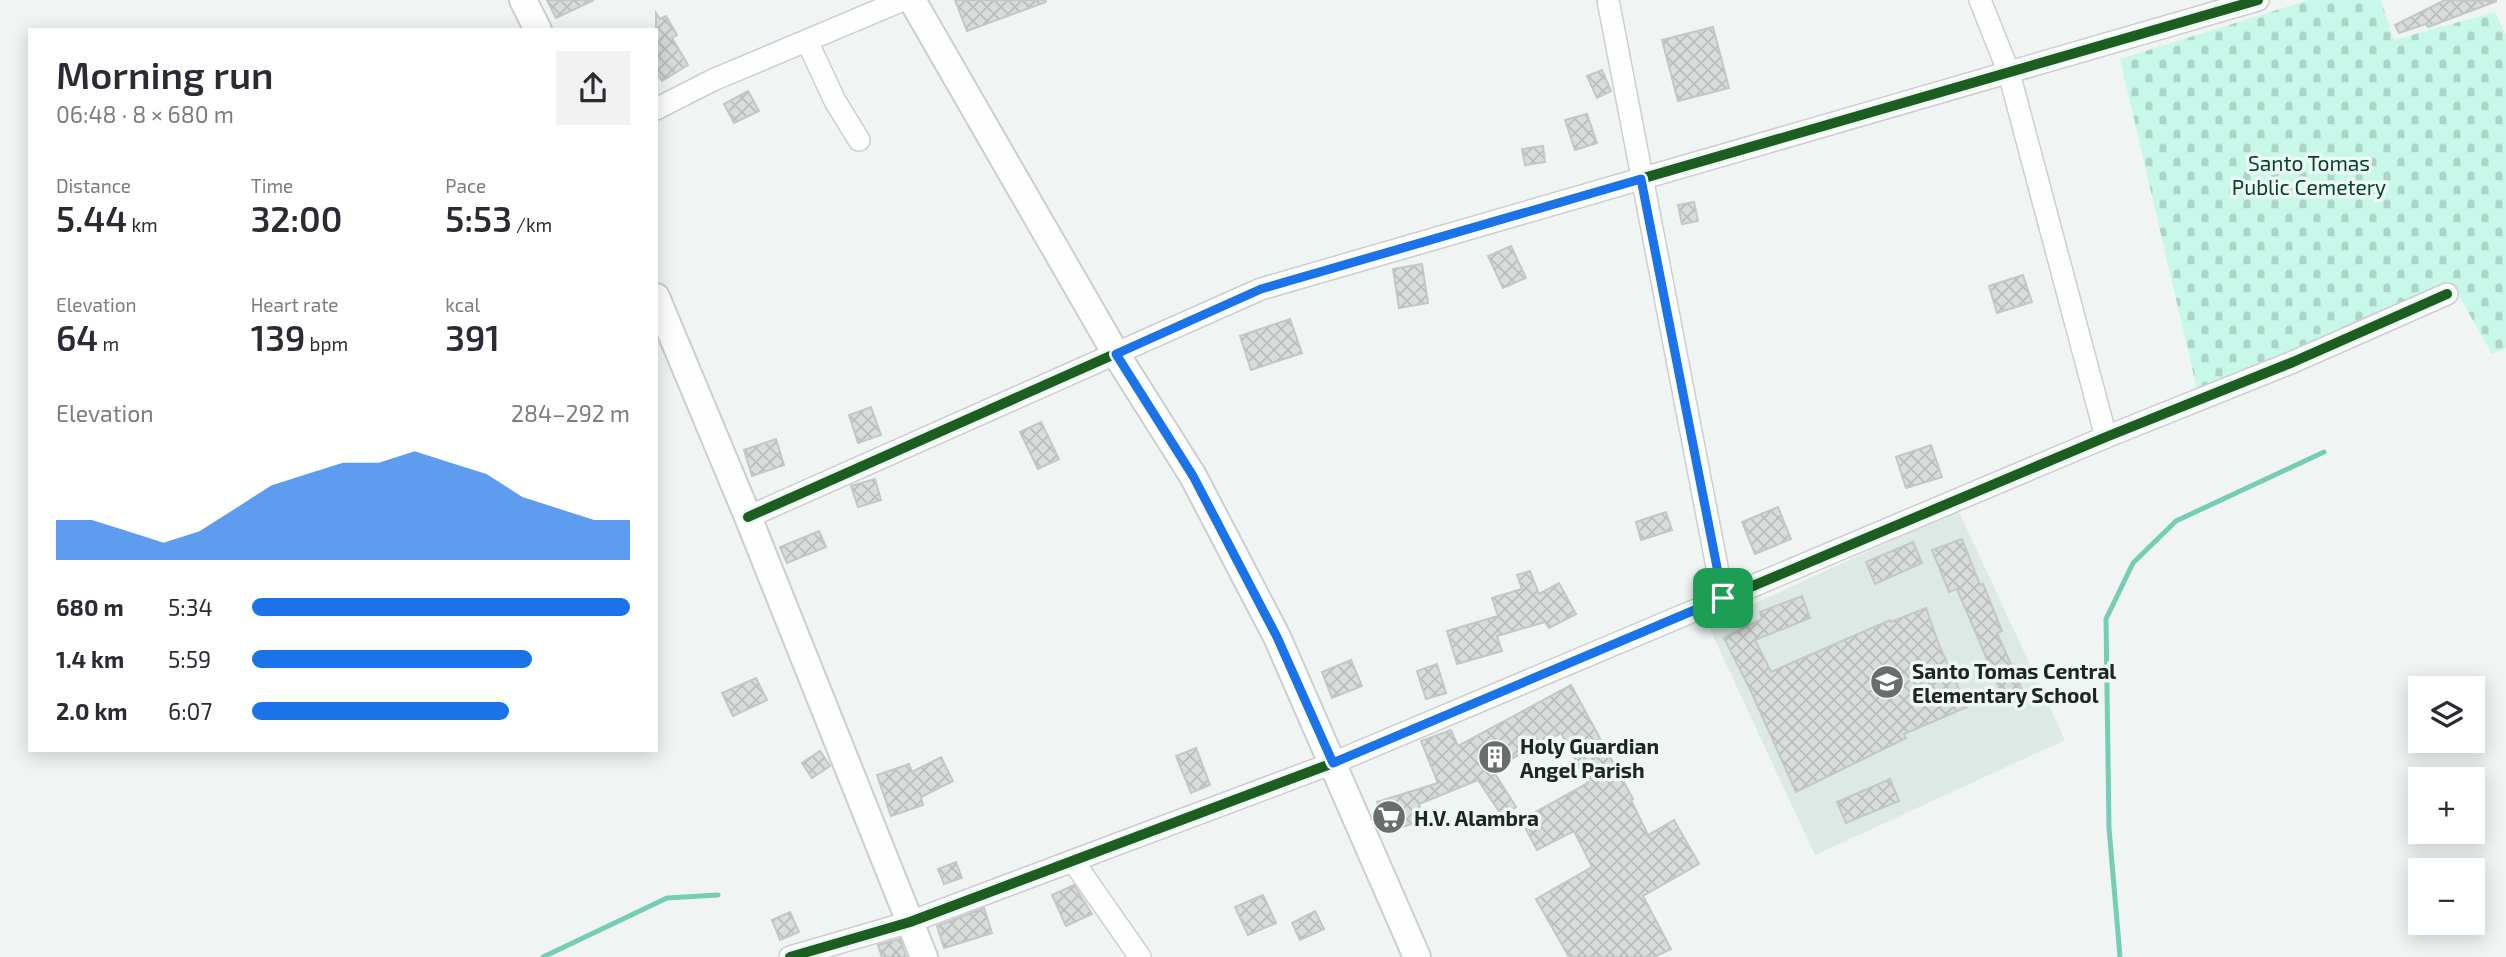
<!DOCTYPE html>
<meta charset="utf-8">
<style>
body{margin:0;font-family:"Exo 2",sans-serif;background:#f2f2f3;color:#2b2b33;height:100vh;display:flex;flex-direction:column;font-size:26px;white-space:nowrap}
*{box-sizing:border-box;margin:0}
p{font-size:23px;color:#7c7c81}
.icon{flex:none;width:38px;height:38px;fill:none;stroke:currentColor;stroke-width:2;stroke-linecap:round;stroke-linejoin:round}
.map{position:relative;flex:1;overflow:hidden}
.sheet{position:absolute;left:28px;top:28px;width:630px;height:724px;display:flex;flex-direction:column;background:#fff;border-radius:0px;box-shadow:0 4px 18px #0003}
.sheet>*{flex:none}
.tools{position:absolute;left:2408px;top:676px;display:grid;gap:14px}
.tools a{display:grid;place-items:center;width:77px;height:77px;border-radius:0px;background:#fff;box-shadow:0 4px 18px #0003;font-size:35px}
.pin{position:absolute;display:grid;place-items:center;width:60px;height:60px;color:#fff;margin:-30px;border-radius:14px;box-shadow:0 4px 10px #0006}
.round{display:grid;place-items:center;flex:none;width:74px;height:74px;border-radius:0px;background:#f2f2f3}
.headline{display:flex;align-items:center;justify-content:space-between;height:119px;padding:0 28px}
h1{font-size:38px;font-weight:600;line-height:52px}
.stats{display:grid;grid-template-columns:repeat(3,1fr);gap:10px;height:119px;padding:7px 28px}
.stats div{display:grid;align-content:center}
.stats b{font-size:35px;font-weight:600}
.stats small{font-size:19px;font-weight:400}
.stats p{font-size:19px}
.chart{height:196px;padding:14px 28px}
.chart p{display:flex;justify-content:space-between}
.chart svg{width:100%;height:126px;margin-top:7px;fill:#1a73e8;opacity:.7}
ul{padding:0 28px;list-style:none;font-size:23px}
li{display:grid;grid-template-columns:112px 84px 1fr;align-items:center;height:52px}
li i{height:18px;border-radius:9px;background:#1a73e8}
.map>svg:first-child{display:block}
.built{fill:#dce9e4}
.cemetery{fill:url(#cemetery-stones)}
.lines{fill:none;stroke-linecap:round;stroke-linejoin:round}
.stream{stroke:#76cdb6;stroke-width:5}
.building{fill:url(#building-cross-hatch);stroke:#c3c7c5;stroke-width:2}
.minor-casing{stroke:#cbcfcd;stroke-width:24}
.tertiary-casing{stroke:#cbcfcd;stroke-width:30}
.minor{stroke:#fdfefd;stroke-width:21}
.tertiary{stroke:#fdfefd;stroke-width:26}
.cycleway-casing{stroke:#edf8f4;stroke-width:15}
.cycleway{stroke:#1b5e20;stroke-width:10}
.route-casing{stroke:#fff;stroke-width:14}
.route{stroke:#1a73e8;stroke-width:9}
.labels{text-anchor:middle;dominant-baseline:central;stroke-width:7;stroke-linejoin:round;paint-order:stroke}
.park-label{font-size:21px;fill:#063e31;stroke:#edf8f4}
.poi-label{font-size:21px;font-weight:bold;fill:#202422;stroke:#edf8f4;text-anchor:start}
</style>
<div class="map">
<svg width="2506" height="957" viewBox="0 0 2506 957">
<defs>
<pattern id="cemetery-stones" width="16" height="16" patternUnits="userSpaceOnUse" patternTransform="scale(1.75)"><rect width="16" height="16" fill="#c8f8e9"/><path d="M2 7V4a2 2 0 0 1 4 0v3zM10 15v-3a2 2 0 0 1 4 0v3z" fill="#acd4c8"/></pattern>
<pattern id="building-cross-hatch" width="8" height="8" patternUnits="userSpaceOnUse" patternTransform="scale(1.75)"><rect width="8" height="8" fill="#d8dcda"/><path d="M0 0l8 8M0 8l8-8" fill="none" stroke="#b9bdbb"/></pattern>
</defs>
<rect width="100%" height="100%" fill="#f0f5f3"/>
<path class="built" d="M 1958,510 L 2065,740 L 1815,855 L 1708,625 Z"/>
<path class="cemetery" d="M 2309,0 L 2381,0 L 2394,40 L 2495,12 L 2506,35 L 2506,348 L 2492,354 L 2454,287 L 2197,389 L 2120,59 Z"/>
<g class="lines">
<g class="stream">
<path d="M 543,957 L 667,898 L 718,895"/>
<path d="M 2120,957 L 2109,828 L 2106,619 L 2133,563 L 2176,521 L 2324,452"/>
</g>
</g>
<g class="building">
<path d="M 547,0 L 594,0 L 556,18 Z"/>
<path d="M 955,0 L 1045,0 L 1046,2 L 967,31 Z"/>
<path d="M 2445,0 L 2497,1 L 2428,27 L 2426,24 L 2399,33 L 2395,25 Z"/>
<path d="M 656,13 L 660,19 L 666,16 L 677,35 L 672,38 L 688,65 L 662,81 L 656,72 Z"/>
<path d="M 1713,27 L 1729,88 L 1678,101 L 1662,40 Z"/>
<path d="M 1602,70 L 1611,91 L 1597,98 L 1587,76 Z"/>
<path d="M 748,91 L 759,111 L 734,123 L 724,104 Z"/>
<path d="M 1587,114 L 1597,143 L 1575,150 L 1565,120 Z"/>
<path d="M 1543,146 L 1545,162 L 1525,165 L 1522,149 Z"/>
<path d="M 1694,202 L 1698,221 L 1682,224 L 1678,205 Z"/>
<path d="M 1511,246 L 1526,278 L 1503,288 L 1488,256 Z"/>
<path d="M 1422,264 L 1428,303 L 1399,308 L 1393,269 Z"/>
<path d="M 2023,275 L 2032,302 L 1997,313 L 1989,286 Z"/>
<path d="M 1290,319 L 1302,353 L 1251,370 L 1240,336 Z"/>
<path d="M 871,407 L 881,435 L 858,443 L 849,415 Z"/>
<path d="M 1041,422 L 1059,459 L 1038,469 L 1020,432 Z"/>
<path d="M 776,439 L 784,465 L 752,476 L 744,450 Z"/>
<path d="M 1931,445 L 1942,477 L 1906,488 L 1896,457 Z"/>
<path d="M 875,479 L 881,500 L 858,507 L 851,486 Z"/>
<path d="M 1778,507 L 1791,539 L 1755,554 L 1742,522 Z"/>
<path d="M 1666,512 L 1672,530 L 1641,540 L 1636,522 Z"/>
<path d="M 819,531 L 826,547 L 787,563 L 780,547 Z"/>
<path d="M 1962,539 L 1980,585 L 1983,584 L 2002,631 L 1997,633 L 2024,694 L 2005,701 L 1957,589 L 1949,592 L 1932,550 Z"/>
<path d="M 1913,542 L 1922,563 L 1875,584 L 1866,562 Z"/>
<path d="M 1530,571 L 1539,594 L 1559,583 L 1576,614 L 1549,628 L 1545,622 L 1497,636 L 1502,651 L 1457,664 L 1447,631 L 1498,616 L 1492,598 L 1522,589 L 1517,575 Z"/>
<path d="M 1802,596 L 1810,618 L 1755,640 L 1771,672 L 1890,620 L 1891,622 L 1926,608 L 1939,645 L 1967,707 L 1904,734 L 1906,738 L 1796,792 L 1750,689 L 1724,638 L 1762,619 L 1760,612 Z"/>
<path d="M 1351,660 L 1362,686 L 1332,698 L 1322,672 Z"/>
<path d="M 1437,664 L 1446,693 L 1426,699 L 1417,671 Z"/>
<path d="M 756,678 L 767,700 L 733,716 L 722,693 Z"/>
<path d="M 1571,685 L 1633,799 L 1631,800 L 1648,835 L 1674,820 L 1699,864 L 1643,896 L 1671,949 L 1654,957 L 1569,957 L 1536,899 L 1592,867 L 1574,831 L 1537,850 L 1521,820 L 1588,783 L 1561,733 L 1492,769 L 1516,807 L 1502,816 L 1478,780 L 1419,804 L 1424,820 L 1387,832 L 1377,802 L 1438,783 L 1421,741 L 1451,730 L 1458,746 Z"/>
<path d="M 1196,748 L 1210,785 L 1191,793 L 1176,756 Z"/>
<path d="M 820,751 L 830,766 L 812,778 L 802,763 Z"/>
<path d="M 941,757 L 953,781 L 921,797 L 923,805 L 891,816 L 877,775 L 909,764 L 912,772 Z"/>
<path d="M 1890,779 L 1899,801 L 1846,823 L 1837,802 Z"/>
<path d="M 956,862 L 962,878 L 944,884 L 938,869 Z"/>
<path d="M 1074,885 L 1092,914 L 1066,926 L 1052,895 Z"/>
<path d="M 1263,895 L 1276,923 L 1248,935 L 1235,907 Z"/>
<path d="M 984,908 L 992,933 L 944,948 L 937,926 Z"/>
<path d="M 1315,911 L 1324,929 L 1300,940 L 1292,923 Z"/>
<path d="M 790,912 L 799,932 L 780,940 L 772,920 Z"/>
<path d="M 900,939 L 906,957 L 882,957 L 878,945 Z"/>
</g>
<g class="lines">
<g class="minor-casing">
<g id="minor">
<path d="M 1608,0 L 1723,598"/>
<path d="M 1980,0 L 2009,73 L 2106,437"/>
<path d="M 807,41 L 835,101 L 859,140"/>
<path d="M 656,109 L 713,80 L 903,0"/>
<path d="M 748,517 L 1261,289 L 2258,0"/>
<path d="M 1073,861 L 1140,957"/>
<path d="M 790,957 L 910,922 L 1333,763 L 2106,437 L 2293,362 L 2447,294"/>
</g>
</g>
<g class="tertiary-casing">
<g id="tertiary">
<path d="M 523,0 L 538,30"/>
<path d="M 912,0 L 1116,354 L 1193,476 L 1277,637 L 1417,957"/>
<path d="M 656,297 L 748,517 L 924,957"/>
</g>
</g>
<use href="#minor" class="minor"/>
<use href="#tertiary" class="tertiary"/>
<g class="cycleway-casing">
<g id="cycleway">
<path d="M 748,517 L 1261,289 L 2258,0"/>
<path d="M 790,957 L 910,922 L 1333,763 L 2106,437 L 2293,362 L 2447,294"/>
</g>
</g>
<use href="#cycleway" class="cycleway"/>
</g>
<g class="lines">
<g class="route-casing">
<path id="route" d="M 1641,179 L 1723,598 L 1333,763 L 1277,637 L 1193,476 L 1116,354 L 1261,289 Z"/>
</g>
<use href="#route" class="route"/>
</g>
<defs>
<g id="school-disc" transform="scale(1.75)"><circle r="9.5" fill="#696d6b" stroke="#edf8f4"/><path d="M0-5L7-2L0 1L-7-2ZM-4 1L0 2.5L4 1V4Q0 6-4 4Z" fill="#fff"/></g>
<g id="building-disc" transform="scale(1.75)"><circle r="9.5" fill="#696d6b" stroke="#edf8f4"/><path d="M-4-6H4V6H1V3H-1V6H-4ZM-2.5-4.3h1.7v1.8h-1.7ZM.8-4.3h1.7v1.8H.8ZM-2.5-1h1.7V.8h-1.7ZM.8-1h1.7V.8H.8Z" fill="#fff"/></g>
<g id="supermarket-disc" transform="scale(1.75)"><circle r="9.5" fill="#696d6b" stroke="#edf8f4"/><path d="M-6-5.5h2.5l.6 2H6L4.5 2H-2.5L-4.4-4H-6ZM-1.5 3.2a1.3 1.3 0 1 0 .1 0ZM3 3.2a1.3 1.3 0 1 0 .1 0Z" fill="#fff"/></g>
</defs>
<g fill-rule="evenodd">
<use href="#school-disc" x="1887" y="682"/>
<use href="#building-disc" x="1495" y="757"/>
<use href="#supermarket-disc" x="1389" y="817"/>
</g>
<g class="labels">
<g class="park-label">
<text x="2309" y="162">Santo Tomas<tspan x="2309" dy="24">Public Cemetery</tspan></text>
</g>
<g class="poi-label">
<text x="1912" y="670">Santo Tomas Central<tspan x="1912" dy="24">Elementary School</tspan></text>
<text x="1520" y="745">Holy Guardian<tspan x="1520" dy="24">Angel Parish</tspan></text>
<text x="1414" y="817">H.V. Alambra</text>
</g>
</g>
</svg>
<div class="tools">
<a><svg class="icon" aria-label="layers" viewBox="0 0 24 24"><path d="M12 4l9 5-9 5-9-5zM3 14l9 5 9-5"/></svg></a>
<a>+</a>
<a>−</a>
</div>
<div class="pin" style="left:1723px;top:598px;background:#1e9e55"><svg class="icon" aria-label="arrive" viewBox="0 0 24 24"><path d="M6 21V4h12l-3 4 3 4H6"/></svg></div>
<section class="sheet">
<div class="headline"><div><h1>Morning run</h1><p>06:48 · 8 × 680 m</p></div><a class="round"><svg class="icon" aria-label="share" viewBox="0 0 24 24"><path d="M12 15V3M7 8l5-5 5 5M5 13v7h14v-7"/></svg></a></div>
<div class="stats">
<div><p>Distance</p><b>5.44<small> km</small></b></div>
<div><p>Time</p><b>32:00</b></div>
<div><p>Pace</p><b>5:53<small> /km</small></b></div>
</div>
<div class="stats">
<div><p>Elevation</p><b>64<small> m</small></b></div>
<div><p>Heart rate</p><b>139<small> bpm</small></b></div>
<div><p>kcal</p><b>391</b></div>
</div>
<div class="chart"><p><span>Elevation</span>284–292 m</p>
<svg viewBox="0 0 160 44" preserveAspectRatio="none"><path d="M0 44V30L10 30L20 34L30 38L40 34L50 26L60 18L70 14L80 10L90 10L100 6L110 10L120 14L130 22L140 26L150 30L160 30V44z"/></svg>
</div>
<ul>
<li><b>680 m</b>5:34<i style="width:100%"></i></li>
<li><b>1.4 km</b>5:59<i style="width:74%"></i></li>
<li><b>2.0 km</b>6:07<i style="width:68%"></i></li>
</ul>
</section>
</div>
